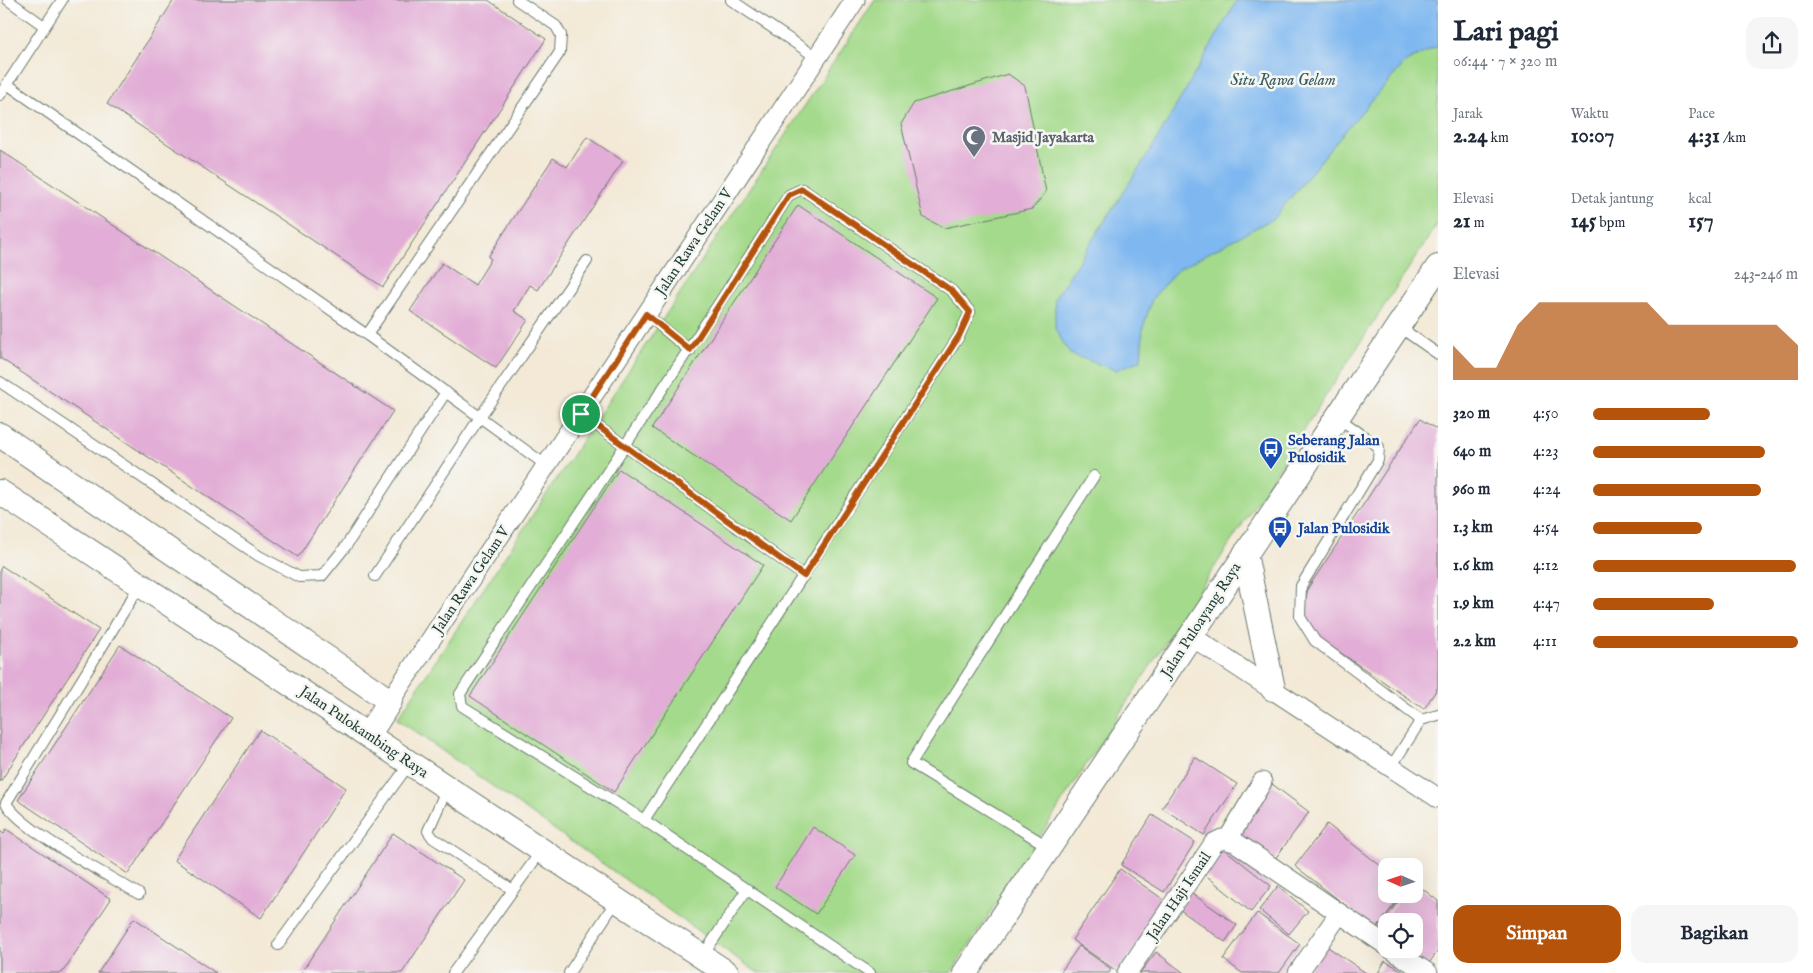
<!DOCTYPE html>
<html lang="id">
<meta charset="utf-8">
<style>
body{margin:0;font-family:"IM FELL English",serif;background:#f6f6f7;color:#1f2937;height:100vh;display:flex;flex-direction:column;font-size:19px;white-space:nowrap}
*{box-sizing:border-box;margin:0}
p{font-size:16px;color:#747a83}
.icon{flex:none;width:28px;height:28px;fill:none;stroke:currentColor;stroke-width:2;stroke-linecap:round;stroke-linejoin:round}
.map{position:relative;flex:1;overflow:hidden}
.side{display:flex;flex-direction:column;background:#fff;width:375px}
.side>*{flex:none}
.needle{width:32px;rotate:273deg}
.tools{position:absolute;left:1378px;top:858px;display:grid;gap:10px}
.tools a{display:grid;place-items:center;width:45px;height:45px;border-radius:10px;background:#fff;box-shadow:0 5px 20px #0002;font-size:25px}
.pin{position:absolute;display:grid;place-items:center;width:42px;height:42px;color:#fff;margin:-21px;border:2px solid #fff;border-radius:50%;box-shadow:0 1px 5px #0007}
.round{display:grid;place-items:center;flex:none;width:52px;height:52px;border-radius:15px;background:#f6f6f7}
.overview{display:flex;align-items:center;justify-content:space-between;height:85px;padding:0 15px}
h1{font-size:28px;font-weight:700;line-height:38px}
.stats{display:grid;grid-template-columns:repeat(3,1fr);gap:8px;height:85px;padding:5px 15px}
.stats div{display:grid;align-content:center}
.stats b{font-size:21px;font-weight:700}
.stats small{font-size:14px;font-weight:400}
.stats p{font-size:14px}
.chart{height:140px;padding:10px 15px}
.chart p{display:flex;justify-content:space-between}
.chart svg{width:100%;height:90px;margin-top:5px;fill:#b45309;opacity:.7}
.button{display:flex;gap:10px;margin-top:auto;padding:10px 15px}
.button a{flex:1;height:58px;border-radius:15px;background:#b45309;color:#fff;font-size:20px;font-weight:700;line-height:58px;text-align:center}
.button a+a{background:#f6f6f7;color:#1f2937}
ul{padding:0 15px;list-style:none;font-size:16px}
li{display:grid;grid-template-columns:80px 60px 1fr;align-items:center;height:38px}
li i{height:12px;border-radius:6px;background:#b45309}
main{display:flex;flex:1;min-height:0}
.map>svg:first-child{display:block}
.green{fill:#a4da8b;stroke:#628c60}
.water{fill:#7fb8f0;stroke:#4f7a92}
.building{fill:#e2add6}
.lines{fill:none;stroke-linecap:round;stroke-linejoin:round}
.service-casing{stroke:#69796d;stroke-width:12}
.minor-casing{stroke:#69796d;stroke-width:21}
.tertiary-casing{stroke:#69796d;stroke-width:26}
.service{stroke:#fff;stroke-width:10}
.minor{stroke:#fff;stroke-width:19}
.tertiary{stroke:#fff;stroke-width:24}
.route-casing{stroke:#fff;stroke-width:10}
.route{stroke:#b45309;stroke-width:6}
.labels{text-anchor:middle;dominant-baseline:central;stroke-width:5;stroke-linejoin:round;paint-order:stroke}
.worship-label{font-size:15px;font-weight:bold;fill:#5b616d;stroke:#f6f6f2;text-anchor:start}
.street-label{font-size:15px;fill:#1f3d34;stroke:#f6f6f2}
.transit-label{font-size:15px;font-weight:bold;fill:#164399;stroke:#f6f6f2;text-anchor:start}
.water-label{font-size:16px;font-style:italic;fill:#375c63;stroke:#f6f6f2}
</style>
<main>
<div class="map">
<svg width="1438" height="973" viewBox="0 0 1438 973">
<rect width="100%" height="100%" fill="#f6f6f2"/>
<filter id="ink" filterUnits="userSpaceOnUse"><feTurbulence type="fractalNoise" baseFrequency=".02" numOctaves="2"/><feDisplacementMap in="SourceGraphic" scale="10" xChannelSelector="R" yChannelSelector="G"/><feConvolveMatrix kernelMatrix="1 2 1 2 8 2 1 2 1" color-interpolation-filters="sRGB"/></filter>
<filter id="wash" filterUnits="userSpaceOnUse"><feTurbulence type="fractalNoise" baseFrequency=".0096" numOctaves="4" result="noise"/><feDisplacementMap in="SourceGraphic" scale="20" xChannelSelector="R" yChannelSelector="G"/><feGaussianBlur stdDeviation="1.12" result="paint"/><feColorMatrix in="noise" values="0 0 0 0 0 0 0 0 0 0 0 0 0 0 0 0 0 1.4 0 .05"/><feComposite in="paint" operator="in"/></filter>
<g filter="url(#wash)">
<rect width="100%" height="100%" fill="#f3e9d6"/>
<path class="green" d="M 875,0 L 1438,0 L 1438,223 L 951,973 L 758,973 L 397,719 Z"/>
<path class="water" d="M 1237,0 L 1438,0 L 1438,46 L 1406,62 L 1350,125 L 1274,218 L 1177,270 L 1152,299 L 1143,328 L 1141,360 L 1116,370 L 1070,354 L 1055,329 L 1055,298 L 1155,143 Z"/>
<g id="blocks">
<g class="building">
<path d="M 174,0 L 488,0 L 546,39 L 383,287 L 107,104 Z"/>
<path d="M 1008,74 L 1025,86 L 1046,192 L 1032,209 L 944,228 L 923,217 L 901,124 L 914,103 Z"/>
<path d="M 587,137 L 623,161 L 538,290 L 530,285 L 514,311 L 528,320 L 496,368 L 410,311 L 442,263 L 475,285 L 491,259 L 488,257 L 553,158 L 567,167 Z"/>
<path d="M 0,150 L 393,411 L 298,557 L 0,358 Z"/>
<path d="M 798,205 L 937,298 L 791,520 L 652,428 Z"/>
<path d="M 1420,419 L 1438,430 L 1438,687 L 1424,709 L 1317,637 L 1302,618 L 1308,588 Z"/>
<path d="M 619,469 L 763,565 L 614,792 L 470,696 Z"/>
<path d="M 2,566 L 99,630 L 0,782 L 0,569 Z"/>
<path d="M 120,645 L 231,718 L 128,874 L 18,800 Z"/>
<path d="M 260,730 L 346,788 L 261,918 L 174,860 Z"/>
<path d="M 1195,757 L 1237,784 L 1204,835 L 1162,808 Z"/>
<path d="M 1272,784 L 1309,812 L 1275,859 L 1237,832 Z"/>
<path d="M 1152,815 L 1195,842 L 1164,892 L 1121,865 Z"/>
<path d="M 1327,824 L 1386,870 L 1386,894 L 1402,894 L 1376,929 L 1295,866 Z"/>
<path d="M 813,827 L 855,855 L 816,914 L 775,887 Z"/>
<path d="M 6,829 L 111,899 L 62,973 L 0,973 L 0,831 L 4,834 Z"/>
<path d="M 393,833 L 464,880 L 402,973 L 301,973 Z"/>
<path d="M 1223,848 L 1271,886 L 1251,912 L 1203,873 Z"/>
<path d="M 1120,869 L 1167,902 L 1118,972 L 1072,940 Z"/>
<path d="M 1414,882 L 1438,901 L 1438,951 L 1426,967 L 1401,949 L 1414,949 L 1414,921 L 1386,921 L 1386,937 L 1377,929 L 1404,894 L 1414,894 Z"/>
<path d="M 1278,886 L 1308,911 L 1289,934 L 1259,910 Z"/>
<path d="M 1190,892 L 1237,925 L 1225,942 L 1179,909 Z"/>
<path d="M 1257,913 L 1300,944 L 1279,973 L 1242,973 L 1223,959 Z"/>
<path d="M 134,918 L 216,973 L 98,973 Z"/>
<path d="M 1325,945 L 1366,973 L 1307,973 Z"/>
<path d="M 1079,946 L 1111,969 L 1109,973 L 1060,973 Z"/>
<path d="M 1156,952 L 1184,973 L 1140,973 Z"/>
<path d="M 1385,961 L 1396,967 L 1406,973 L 1378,973 Z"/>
</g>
</g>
</g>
<g filter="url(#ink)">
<use href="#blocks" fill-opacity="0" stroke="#69796d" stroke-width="1"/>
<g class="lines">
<g class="service-casing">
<g id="service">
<path d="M 8,0 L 44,26"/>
<path d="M 731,0 L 816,57"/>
<path d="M 7,84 L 367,335 L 547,466"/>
<path d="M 0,95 L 62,0"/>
<path d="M 646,314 L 690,351"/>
<path d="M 1398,326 L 1438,354"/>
<path d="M 367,335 L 560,52 L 561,35 L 556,26 L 517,0"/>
<path d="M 0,382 L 259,556 L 299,577 L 322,576 L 346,546 L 446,392"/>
<path d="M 581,414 L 804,576"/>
<path d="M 1337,417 L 1379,447 L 1378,460 L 1301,586 L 1300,617 L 1315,641 L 1421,720"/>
<path d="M 375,576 L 480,417 L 587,261"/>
<path d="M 1391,767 L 1421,720 L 1438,715"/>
<path d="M 447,788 L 428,831 L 433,838 L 513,890"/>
<path d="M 644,820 L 959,336 L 970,312 L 952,291 L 802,189 L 789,195 C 682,363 569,528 460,694 L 462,706 L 644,820 L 870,973"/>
<path d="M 1049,847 L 911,763 L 1094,476"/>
<path d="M 139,894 C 108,875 22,831 6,803 L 140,585"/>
<path d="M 278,945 L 410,763"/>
<path d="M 702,957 L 747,889"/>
<path d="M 453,973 L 542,850"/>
<path d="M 569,973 L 616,901"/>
</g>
</g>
<g class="minor-casing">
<g id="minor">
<path d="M 1191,636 L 1438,798"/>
<path d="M 390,701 L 855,0"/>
<path d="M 1228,839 L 1262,782"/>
<path d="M 1391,949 L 1428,973"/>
<path d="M 1127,973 L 1214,843 L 1222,839 L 1235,842 L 1386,945"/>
<path d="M 1298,973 L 1339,914"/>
</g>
</g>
<g class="tertiary-casing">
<g id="tertiary">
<path d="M 0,435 L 390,701 L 369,734"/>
<path d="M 0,492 L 727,973"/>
<path d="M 1245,554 L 1273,689"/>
<path d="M 965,973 L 1438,267"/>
</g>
</g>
<use href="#service" class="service"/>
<use href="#minor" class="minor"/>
<use href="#tertiary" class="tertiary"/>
</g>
</g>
<g class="lines" filter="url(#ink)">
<g class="route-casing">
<path id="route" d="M 802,189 L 952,291 L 970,312 L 959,336 L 804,576 L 581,414 L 646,314 L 690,350 L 789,195 Z"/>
</g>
<use href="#route" class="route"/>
</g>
<defs>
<g id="mosque-pin" transform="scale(1.25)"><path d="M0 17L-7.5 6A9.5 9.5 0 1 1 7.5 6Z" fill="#6b7280" stroke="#f6f6f2"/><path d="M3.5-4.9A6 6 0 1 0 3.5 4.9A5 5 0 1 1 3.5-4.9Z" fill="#fff"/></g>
<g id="bus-pin" transform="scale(1.25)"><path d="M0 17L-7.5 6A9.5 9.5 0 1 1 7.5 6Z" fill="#1a4fb4" stroke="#f6f6f2"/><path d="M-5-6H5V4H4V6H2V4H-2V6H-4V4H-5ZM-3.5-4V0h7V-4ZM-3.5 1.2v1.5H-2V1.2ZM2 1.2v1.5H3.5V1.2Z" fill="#fff"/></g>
</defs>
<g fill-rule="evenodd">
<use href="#mosque-pin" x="974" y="137"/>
<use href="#bus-pin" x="1271" y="449"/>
<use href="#bus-pin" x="1280" y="528"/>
</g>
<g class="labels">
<g class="worship-label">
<text x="992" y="137">Masjid Jayakarta</text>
</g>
<g class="street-label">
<text transform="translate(694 242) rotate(-56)">Jalan Rawa Gelam V</text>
<text transform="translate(471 580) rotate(-56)">Jalan Rawa Gelam V</text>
<text transform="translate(1201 620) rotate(-57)">Jalan Puloayang Raya</text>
<text transform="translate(364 732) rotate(34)">Jalan Pulokambing Raya</text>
<text transform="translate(1179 896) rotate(-56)">Jalan Haji Ismail</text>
</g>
<g class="transit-label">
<text x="1288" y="440">Seberang Jalan<tspan x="1288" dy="17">Pulosidik</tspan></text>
<text x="1298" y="528">Jalan Pulosidik</text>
</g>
<g class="water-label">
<text x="1283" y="81">Situ Rawa Gelam</text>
</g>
</g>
</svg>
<div class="tools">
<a><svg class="needle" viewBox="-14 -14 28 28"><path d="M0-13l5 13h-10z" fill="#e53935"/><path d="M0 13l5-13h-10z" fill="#747a83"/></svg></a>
<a><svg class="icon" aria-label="locate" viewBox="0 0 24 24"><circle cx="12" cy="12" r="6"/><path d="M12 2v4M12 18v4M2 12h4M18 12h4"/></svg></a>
</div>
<div class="pin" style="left:581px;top:414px;background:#1e9e55"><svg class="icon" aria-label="arrive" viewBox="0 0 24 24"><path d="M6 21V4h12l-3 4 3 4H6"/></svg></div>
</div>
<section class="side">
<div class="overview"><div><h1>Lari pagi</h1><p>06:44 · 7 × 320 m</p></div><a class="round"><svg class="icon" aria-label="share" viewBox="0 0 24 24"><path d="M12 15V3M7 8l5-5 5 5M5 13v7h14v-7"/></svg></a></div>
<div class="stats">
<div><p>Jarak</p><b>2.24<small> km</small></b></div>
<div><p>Waktu</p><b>10:07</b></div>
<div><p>Pace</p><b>4:31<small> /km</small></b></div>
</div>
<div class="stats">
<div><p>Elevasi</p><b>21<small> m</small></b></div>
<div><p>Detak jantung</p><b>145<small> bpm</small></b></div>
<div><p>kcal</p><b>157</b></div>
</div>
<div class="chart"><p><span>Elevasi</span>243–246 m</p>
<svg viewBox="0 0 160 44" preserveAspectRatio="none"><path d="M0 44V27L10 38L20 38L30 17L40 6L50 6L60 6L70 6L80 6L90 6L100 17L110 17L120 17L130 17L140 17L150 17L160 27V44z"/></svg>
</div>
<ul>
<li><b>320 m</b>4:50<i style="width:57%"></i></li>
<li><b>640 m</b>4:23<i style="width:84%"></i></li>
<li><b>960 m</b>4:24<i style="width:82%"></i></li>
<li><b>1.3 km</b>4:54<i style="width:53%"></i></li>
<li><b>1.6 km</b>4:12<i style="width:99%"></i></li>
<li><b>1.9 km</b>4:47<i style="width:59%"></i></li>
<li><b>2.2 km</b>4:11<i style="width:100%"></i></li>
</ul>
<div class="button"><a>Simpan</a><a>Bagikan</a></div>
</section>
</main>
